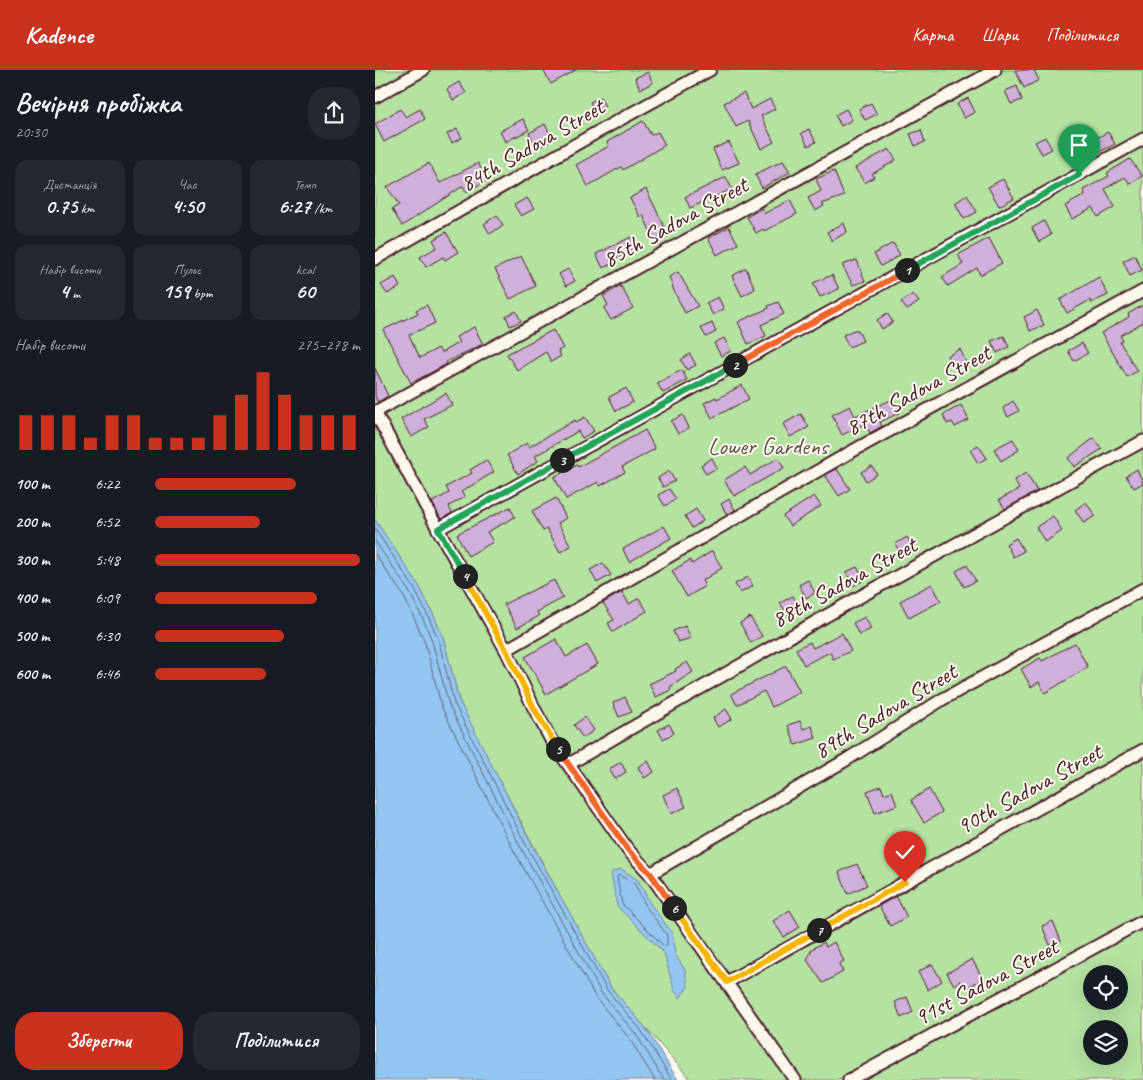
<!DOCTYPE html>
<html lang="uk">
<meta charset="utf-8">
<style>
body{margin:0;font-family:Caveat,sans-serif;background:#242831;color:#f1f3f6;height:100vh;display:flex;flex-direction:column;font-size:19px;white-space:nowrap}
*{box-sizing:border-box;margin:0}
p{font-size:16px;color:#9ea1a6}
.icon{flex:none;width:28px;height:28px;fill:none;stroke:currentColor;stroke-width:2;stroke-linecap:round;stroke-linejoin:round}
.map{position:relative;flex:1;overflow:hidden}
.details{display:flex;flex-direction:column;background:#171b24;width:375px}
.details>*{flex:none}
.buttons{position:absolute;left:708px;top:895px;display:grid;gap:10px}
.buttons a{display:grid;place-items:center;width:45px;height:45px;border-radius:50%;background:#171b24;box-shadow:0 5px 20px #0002;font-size:25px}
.pin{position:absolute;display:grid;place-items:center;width:42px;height:42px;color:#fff;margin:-51px -21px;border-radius:50% 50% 50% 0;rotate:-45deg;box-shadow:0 0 5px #0007}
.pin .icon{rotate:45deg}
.km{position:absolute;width:25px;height:25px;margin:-12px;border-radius:50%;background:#222;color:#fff;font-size:14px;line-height:25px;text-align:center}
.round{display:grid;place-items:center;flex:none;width:52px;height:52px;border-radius:20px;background:#242831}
.summary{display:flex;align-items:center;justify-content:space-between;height:85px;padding:0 15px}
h1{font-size:28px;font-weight:800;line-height:38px}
.figures{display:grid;grid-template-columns:repeat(3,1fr);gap:8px;height:85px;padding:5px 15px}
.figures div{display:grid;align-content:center;border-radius:12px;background:#242831;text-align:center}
.figures b{font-size:21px;font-weight:800}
.figures small{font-size:14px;font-weight:400}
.figures p{font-size:14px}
.chart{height:140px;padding:10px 15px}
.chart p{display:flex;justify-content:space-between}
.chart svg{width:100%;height:90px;margin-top:5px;stroke:#c8321e;stroke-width:6}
.primary-button{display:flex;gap:10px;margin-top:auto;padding:10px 15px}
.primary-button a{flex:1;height:58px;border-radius:20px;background:#c8321e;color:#fff;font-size:20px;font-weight:800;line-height:58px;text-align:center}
.primary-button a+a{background:#242831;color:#f1f3f6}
ul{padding:0 15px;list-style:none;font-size:16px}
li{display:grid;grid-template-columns:80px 60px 1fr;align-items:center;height:38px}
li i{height:12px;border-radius:6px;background:#c8321e}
header{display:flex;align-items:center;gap:30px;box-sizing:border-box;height:70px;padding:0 25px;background:#c8321e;color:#fff}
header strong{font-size:24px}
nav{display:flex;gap:28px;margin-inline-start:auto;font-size:18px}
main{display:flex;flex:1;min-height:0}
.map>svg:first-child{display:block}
.green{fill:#b4e2a1;stroke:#7f8066;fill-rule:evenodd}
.water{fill:#92c6f0;stroke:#7583a1}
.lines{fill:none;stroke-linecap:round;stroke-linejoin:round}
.shore{stroke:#67627a;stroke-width:1}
.building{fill:#d0afda;stroke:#4a1f2b}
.minor-casing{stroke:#4a1f2b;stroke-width:15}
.minor{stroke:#fbf7ec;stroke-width:11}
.split-1-casing{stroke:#fff;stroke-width:10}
.split-2-casing{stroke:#fff;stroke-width:10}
.split-3-casing{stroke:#fff;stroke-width:10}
.split-4-casing{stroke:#fff;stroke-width:10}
.split-5-casing{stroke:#fff;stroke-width:10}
.split-6-casing{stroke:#fff;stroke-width:10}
.split-7-casing{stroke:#fff;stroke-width:10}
.split-8-casing{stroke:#fff;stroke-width:10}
.split-1{stroke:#22a559;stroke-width:6}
.split-2{stroke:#f0652b;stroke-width:6}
.split-3{stroke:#22a559;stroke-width:6}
.split-4{stroke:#22a559;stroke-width:6}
.split-5{stroke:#f5b400;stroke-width:6}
.split-6{stroke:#f0652b;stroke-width:6}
.split-7{stroke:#f5b400;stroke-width:6}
.split-8{stroke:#f5b400;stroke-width:6}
.labels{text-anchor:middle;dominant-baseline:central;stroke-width:4;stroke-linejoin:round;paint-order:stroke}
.street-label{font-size:24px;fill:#4a1f2b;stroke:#fbf7ec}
.park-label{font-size:24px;fill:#645048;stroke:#fbf7ec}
</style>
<header>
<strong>Kadence</strong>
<nav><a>Карта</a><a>Шари</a><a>Поділитися</a></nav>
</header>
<main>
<section class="details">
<div class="summary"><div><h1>Вечірня пробіжка</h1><p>20:30</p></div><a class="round"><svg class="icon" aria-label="share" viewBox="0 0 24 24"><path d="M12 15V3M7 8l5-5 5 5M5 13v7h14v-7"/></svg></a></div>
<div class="figures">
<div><p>Дистанція</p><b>0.75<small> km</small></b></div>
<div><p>Час</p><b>4:50</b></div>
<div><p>Темп</p><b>6:27<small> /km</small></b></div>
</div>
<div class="figures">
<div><p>Набір висоти</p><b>4<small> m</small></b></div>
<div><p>Пульс</p><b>159<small> bpm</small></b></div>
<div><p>kcal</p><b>60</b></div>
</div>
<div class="chart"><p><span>Набір висоти</span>275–278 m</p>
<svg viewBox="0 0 160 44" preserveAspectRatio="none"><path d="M5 44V27M15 44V27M25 44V27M35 44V38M45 44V27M55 44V27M65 44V38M75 44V38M85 44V38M95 44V27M105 44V17M115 44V6M125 44V17M135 44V27M145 44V27M155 44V27"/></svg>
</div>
<ul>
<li><b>100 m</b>6:22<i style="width:69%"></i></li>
<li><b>200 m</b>6:52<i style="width:51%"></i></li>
<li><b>300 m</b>5:48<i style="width:100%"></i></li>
<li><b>400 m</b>6:09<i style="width:79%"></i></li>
<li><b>500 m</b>6:30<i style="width:63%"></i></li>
<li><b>600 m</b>6:46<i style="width:54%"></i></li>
</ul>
<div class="primary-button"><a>Зберегти</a><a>Поділитися</a></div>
</section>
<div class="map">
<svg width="768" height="1010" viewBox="0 0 768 1010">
<rect width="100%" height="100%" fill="#fbf7ec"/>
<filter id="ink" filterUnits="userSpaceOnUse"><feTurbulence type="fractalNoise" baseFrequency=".02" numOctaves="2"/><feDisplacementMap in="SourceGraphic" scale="10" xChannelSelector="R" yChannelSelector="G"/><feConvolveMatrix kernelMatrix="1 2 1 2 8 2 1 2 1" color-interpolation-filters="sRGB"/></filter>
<g filter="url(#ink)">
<path class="green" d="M 0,0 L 768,0 L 768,1010 L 316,1010 L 236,918 L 202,858 L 94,653 L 84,630 L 68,567 L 59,546 L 44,516 L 0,450 ZM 716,904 L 744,904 L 744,931 L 716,931 ZM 716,959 L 744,959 L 744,986 L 716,986 Z"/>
<g class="water">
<path d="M 0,450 L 44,516 L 59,546 L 68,567 L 84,630 L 155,771 L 236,918 L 270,957 L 303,1010 L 0,1010 Z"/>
<path d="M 246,799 L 263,810 L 276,835 L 297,863 L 300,884 L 310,900 L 313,917 L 305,928 L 299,920 L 289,883 L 242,836 L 236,803 Z"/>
</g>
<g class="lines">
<g class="shore">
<path d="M 0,459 L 39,518 L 54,548 L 63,568 L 79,633 L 150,773 L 232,920 L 266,960 L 297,1010"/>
<path d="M 0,471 L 34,521 L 49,551 L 57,571 L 74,635 L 145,776 L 227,924 L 261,964 L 289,1010"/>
<path d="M 0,484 L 28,525 L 42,554 L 50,573 L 67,638 L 138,779 L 221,928 L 254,968 L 280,1010"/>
<path d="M 244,805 L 259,813 L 272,838 L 292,865 L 292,876 L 289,876 L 247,834 L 242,808 Z"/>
</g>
</g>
<g class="building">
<path d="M 168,0 L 201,0 L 176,14 Z"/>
<path d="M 640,0 L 659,0 L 664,10 L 649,18 Z"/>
<path d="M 273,2 L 278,13 L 265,19 L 260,8 Z"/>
<path d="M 84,12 L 91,23 L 78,30 L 72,19 Z"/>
<path d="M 642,16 L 647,30 L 636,34 L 630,21 Z"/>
<path d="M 369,23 L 376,39 L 395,29 L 400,39 L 386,46 L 399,72 L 386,79 L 373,51 L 361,57 L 349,33 Z"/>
<path d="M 225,27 L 230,36 L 219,41 L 215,32 Z"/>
<path d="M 593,28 L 600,42 L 589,48 L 582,34 Z"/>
<path d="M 496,33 L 502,44 L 490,50 L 484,39 Z"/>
<path d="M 25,39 L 31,47 L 45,39 L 50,49 L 9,72 L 0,54 Z"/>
<path d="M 471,39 L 477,50 L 466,56 L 460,45 Z"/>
<path d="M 148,49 L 154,60 L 130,72 L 125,61 Z"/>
<path d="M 268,51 L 276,65 L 283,62 L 290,75 L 248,100 L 246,97 L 213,116 L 201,95 L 234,76 L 232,72 Z"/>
<path d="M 170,54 L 178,70 L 162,78 L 154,63 Z"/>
<path d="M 82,59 L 87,68 L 77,73 L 72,64 Z"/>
<path d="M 434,59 L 441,72 L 433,76 L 426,63 Z"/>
<path d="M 546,60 L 550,72 L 540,76 L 535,64 Z"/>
<path d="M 711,62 L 716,71 L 733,62 L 740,74 L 707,91 L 696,71 Z"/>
<path d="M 670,67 L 677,79 L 667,84 L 660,72 Z"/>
<path d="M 354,72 L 364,93 L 347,100 L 338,79 Z"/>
<path d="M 514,79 L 521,90 L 497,104 L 499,107 L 490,113 L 480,98 Z"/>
<path d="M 755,89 L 767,106 L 755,114 L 750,107 L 730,119 L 740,137 L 723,147 L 718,138 L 697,149 L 690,136 L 710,125 L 708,120 L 734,106 L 732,103 Z"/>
<path d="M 408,91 L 415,102 L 387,118 L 380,104 Z"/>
<path d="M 54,93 L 65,113 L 103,93 L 112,110 L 91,122 L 88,116 L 27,156 L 17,139 L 24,135 L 12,117 Z"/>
<path d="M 459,101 L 469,126 L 447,134 L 449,136 L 440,141 L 433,128 L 446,121 L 441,109 Z"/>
<path d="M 351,107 L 357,119 L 315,138 L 310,127 Z"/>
<path d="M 628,109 L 639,128 L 624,136 L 613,117 Z"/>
<path d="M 271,119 L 293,164 L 279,170 L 268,145 L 265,147 L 255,128 Z"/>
<path d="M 592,125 L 602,142 L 589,149 L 580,133 Z"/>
<path d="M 152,128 L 159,139 L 146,146 L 139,135 Z"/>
<path d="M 415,130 L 422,144 L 389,161 L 388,159 L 381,163 L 372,147 L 387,138 L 390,143 Z"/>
<path d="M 122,145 L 128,155 L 115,164 L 109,154 Z"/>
<path d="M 669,151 L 676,165 L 664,172 L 657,158 Z"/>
<path d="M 469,153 L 472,162 L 457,171 L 452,162 Z"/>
<path d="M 354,157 L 363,174 L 342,185 L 333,168 Z"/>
<path d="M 71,162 L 83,182 L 70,190 L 68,187 L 51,197 L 45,187 L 62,177 L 58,170 Z"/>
<path d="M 256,167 L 262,177 L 236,191 L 238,193 L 228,198 L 221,184 Z"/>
<path d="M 614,168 L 627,193 L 605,205 L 602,198 L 573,216 L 567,207 L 588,194 L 583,185 Z"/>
<path d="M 518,173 L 525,185 L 506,196 L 499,184 Z"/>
<path d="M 760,185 L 767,200 L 755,206 L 748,191 Z"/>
<path d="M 146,186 L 161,216 L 135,229 L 120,199 Z"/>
<path d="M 482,190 L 490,211 L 478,215 L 467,195 Z"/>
<path d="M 371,198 L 380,219 L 367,226 L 357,206 Z"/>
<path d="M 193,199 L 200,211 L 191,216 L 184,204 Z"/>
<path d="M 303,202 L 323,236 L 310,243 L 299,221 L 294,207 Z"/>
<path d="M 457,205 L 464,219 L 445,227 L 438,213 Z"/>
<path d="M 20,207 L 25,217 L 12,224 L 6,215 Z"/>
<path d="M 724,207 L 733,225 L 716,233 L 715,230 L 692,243 L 685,230 Z"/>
<path d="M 246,216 L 258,238 L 236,250 L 229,238 L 233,235 L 228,226 Z"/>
<path d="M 538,224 L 544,232 L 532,240 L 526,232 Z"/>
<path d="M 343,227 L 349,239 L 338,245 L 331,233 Z"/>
<path d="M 403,232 L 409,244 L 386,255 L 391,266 L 373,274 L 363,252 L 394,238 L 393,236 Z"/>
<path d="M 52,235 L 60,253 L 34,265 L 45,288 L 63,278 L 66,283 L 84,272 L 81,267 L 99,257 L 108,274 L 71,292 L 72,294 L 36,313 L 8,260 L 43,243 L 41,240 Z"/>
<path d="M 768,235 L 768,252 L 745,266 L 748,270 L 745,272 L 762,301 L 752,307 L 726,263 L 754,247 L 753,244 Z"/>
<path d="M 662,240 L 669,255 L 655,261 L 649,247 Z"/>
<path d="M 141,241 L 146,251 L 135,256 L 131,246 Z"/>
<path d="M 512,243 L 518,252 L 507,259 L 502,250 Z"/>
<path d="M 337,253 L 341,262 L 331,267 L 326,258 Z"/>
<path d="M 178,260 L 188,278 L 183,281 L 186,286 L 176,292 L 171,282 L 142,300 L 132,284 Z"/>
<path d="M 479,260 L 483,260 L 488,271 L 474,277 L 468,265 Z"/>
<path d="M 629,266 L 634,277 L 622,283 L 616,271 Z"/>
<path d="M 349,268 L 356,281 L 346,286 L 339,273 Z"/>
<path d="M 707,273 L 713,283 L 699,291 L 693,281 Z"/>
<path d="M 585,279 L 591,292 L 579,298 L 572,286 Z"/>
<path d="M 315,284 L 321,295 L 312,300 L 306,290 Z"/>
<path d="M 0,298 L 13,326 L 3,332 L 0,326 Z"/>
<path d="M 307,300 L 312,310 L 288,323 L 282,313 Z"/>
<path d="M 367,315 L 374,329 L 337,348 L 329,333 L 341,327 L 342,329 Z"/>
<path d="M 251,318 L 258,332 L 241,341 L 234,327 Z"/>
<path d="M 71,323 L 77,335 L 49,349 L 54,357 L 36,367 L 26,349 Z"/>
<path d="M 518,329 L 524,343 L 505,352 L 507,356 L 495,363 L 490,354 L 467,365 L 457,345 L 475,336 L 480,346 Z"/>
<path d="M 638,331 L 644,341 L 633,347 L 628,338 Z"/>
<path d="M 586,335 L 594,350 L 580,357 L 577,352 L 572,354 L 568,345 Z"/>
<path d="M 426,344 L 434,357 L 415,367 L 408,354 Z"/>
<path d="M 308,345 L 314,358 L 303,364 L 296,351 Z"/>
<path d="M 210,347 L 219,361 L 207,368 L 203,361 L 160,386 L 163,391 L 143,404 L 132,385 L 152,373 L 154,377 L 200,350 L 201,352 Z"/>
<path d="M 270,360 L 280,379 L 247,397 L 250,402 L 225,416 L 223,412 L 191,429 L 179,407 L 202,395 L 203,397 Z"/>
<path d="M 719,368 L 727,379 L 699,397 L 693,388 Z"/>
<path d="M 638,369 L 644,380 L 626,391 L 619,379 Z"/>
<path d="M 603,375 L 612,388 L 603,393 L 595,380 Z"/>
<path d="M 337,388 L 342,398 L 331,404 L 326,395 Z"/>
<path d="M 403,388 L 409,398 L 359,426 L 349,410 L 370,397 L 375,405 Z"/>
<path d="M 111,390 L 119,402 L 86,422 L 90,427 L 74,436 L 77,443 L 66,449 L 57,432 L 74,423 L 71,417 L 97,403 L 95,400 Z"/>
<path d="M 497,396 L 502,404 L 491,411 L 486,402 Z"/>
<path d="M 462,399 L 475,419 L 464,426 L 450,405 Z"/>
<path d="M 762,399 L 768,413 L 759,418 L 751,406 Z"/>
<path d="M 294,401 L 300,411 L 288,417 L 283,408 Z"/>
<path d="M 651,403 L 662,421 L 630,439 L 624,430 L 644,419 L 639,410 Z"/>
<path d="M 294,419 L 301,429 L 290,436 L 283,425 Z"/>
<path d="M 439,426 L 446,436 L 415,456 L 408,446 Z"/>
<path d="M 181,428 L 191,448 L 183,453 L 196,476 L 185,482 L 172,459 L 168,461 L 157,441 Z"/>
<path d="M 354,429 L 360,440 L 352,445 L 346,434 Z"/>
<path d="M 711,432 L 720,446 L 709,453 L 700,440 Z"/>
<path d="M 135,437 L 140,447 L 112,462 L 118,472 L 93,486 L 82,464 Z"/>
<path d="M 321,439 L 328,451 L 317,458 L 310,446 Z"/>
<path d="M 678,446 L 687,461 L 670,472 L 661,457 Z"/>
<path d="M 289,456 L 296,468 L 254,492 L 248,479 Z"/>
<path d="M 532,467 L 538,478 L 527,485 L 520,474 Z"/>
<path d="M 641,468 L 649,481 L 638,487 L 631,474 Z"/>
<path d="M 337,481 L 347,498 L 327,511 L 330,516 L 312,527 L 297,501 L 315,490 L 317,494 Z"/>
<path d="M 228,493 L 236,505 L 222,513 L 215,500 Z"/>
<path d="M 592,495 L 601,511 L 589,517 L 581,501 Z"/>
<path d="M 482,497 L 489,510 L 478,516 L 471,502 Z"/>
<path d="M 373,507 L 378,516 L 365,523 L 360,514 Z"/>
<path d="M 179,510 L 188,528 L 162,542 L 164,546 L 142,558 L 129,534 Z"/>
<path d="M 433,510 L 440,523 L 431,528 L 424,515 Z"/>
<path d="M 557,514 L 566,531 L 534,548 L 525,531 Z"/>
<path d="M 247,522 L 254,534 L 264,528 L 272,541 L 238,562 L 233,553 L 239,550 L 228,533 Z"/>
<path d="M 418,526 L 426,540 L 414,547 L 405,533 Z"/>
<path d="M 375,547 L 387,566 L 376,573 L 365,553 Z"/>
<path d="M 490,547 L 496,559 L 484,565 L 478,553 Z"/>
<path d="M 310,556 L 316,568 L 303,572 L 298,561 Z"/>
<path d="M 467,563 L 476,581 L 458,589 L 455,582 L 429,595 L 421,579 L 435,572 L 438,578 Z"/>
<path d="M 181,569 L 191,587 L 212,575 L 223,594 L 171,624 L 150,587 Z"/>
<path d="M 700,573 L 713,597 L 670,623 L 664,612 L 656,617 L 646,599 L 665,588 L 667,591 Z"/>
<path d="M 312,592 L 318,602 L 295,617 L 296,620 L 281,627 L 274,614 L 301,601 L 300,599 Z"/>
<path d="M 411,596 L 425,622 L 397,637 L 389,621 L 362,635 L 356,624 Z"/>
<path d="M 250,627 L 257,642 L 244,647 L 238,633 Z"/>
<path d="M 351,639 L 357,649 L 343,657 L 338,648 Z"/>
<path d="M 210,647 L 219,660 L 208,668 L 199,655 Z"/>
<path d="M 425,651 L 428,659 L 437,656 L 441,668 L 420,675 L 413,655 Z"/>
<path d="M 294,654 L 299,663 L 288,669 L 283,660 Z"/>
<path d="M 273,691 L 279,702 L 269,708 L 263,697 Z"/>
<path d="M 246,692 L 251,702 L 240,709 L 234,699 Z"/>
<path d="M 506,716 L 509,724 L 517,721 L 522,735 L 500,743 L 492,721 Z"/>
<path d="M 302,718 L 311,737 L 296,744 L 288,725 Z"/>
<path d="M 554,719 L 567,742 L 549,753 L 536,730 Z"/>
<path d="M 541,776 L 548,789 L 535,797 L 528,783 Z"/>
<path d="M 482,794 L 492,815 L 473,824 L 464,802 Z"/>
<path d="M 521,826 L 532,847 L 515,856 L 504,836 Z"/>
<path d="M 415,840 L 425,857 L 409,867 L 398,851 Z"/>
<path d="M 678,851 L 686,871 L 675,875 L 667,856 Z"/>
<path d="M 449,872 L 451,877 L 459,872 L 469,891 L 464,894 L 468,902 L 448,913 L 432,890 L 437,879 Z"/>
<path d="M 597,889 L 608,909 L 589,919 L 585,911 L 579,915 L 572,903 Z"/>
<path d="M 557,894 L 567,911 L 553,920 L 543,902 Z"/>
<path d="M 532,927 L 538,942 L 526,948 L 520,932 Z"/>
</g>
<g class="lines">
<g class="minor-casing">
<g id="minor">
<path d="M 0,27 L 48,0"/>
<path d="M 0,189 L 219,64 L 335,0"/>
<path d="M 0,342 L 63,459 L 131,580 L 160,640 L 176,670 L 253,780 L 275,804 L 420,1010"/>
<path d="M 0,342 L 620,0"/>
<path d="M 63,459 L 768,69"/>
<path d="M 131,580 L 474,383 L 768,221"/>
<path d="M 194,694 L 470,535 L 768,371"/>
<path d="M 275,804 L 471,690 L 568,629 L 768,519"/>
<path d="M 352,912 L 768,680"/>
<path d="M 474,1010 L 768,851"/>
</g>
</g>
<use href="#minor" class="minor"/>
</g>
</g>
<g class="lines" filter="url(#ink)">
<g class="split-1-casing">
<path id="split-1" d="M 532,200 L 704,105"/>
</g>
<g class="split-2-casing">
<path id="split-2" d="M 360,295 L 532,200"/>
</g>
<g class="split-3-casing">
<path id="split-3" d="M 187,390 L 360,295"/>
</g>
<g class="split-4-casing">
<path id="split-4" d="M 90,506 L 63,459 L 187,390"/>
</g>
<g class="split-5-casing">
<path id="split-5" d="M 90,506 L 131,580 L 160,640 L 183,679"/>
</g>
<g class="split-6-casing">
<path id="split-6" d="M 183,679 L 253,780 L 276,804 L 299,838"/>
</g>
<g class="split-7-casing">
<path id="split-7" d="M 299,838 L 352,912 L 444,860"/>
</g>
<g class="split-8-casing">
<path id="split-8" d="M 444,860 L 530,812"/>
</g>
<use href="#split-1" class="split-1"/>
<use href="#split-2" class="split-2"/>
<use href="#split-3" class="split-3"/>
<use href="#split-4" class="split-4"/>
<use href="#split-5" class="split-5"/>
<use href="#split-6" class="split-6"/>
<use href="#split-7" class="split-7"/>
<use href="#split-8" class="split-8"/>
</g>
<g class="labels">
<g class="street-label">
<text transform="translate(157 75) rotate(-30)">84th Sadova Street</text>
<text transform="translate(300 152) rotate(-29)">85th Sadova Street</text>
<text transform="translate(543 320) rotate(-29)">87th Sadova Street</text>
<text transform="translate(469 512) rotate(-29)">88th Sadova Street</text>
<text transform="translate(510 641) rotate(-31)">89th Sadova Street</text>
<text transform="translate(654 719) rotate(-29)">90th Sadova Street</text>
<text transform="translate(611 912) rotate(-28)">91st Sadova Street</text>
</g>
<g class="park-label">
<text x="393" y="376">Lower Gardens</text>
</g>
</g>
</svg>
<div class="buttons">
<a><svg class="icon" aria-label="locate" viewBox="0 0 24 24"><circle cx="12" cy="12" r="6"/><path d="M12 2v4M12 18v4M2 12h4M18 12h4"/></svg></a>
<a><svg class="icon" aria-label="layers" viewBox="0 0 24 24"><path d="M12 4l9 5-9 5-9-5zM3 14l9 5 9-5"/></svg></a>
</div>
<div class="pin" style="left:704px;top:105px;background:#1e9e55"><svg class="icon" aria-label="arrive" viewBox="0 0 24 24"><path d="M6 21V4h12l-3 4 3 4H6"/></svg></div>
<div class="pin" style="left:530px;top:812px;background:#d93025"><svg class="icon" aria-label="check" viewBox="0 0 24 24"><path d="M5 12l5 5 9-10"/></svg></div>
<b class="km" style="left:532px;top:200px">1</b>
<b class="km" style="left:360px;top:295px">2</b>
<b class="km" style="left:187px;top:390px">3</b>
<b class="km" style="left:90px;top:506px">4</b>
<b class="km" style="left:183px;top:679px">5</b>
<b class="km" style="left:299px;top:838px">6</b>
<b class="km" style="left:444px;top:860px">7</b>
</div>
</main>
